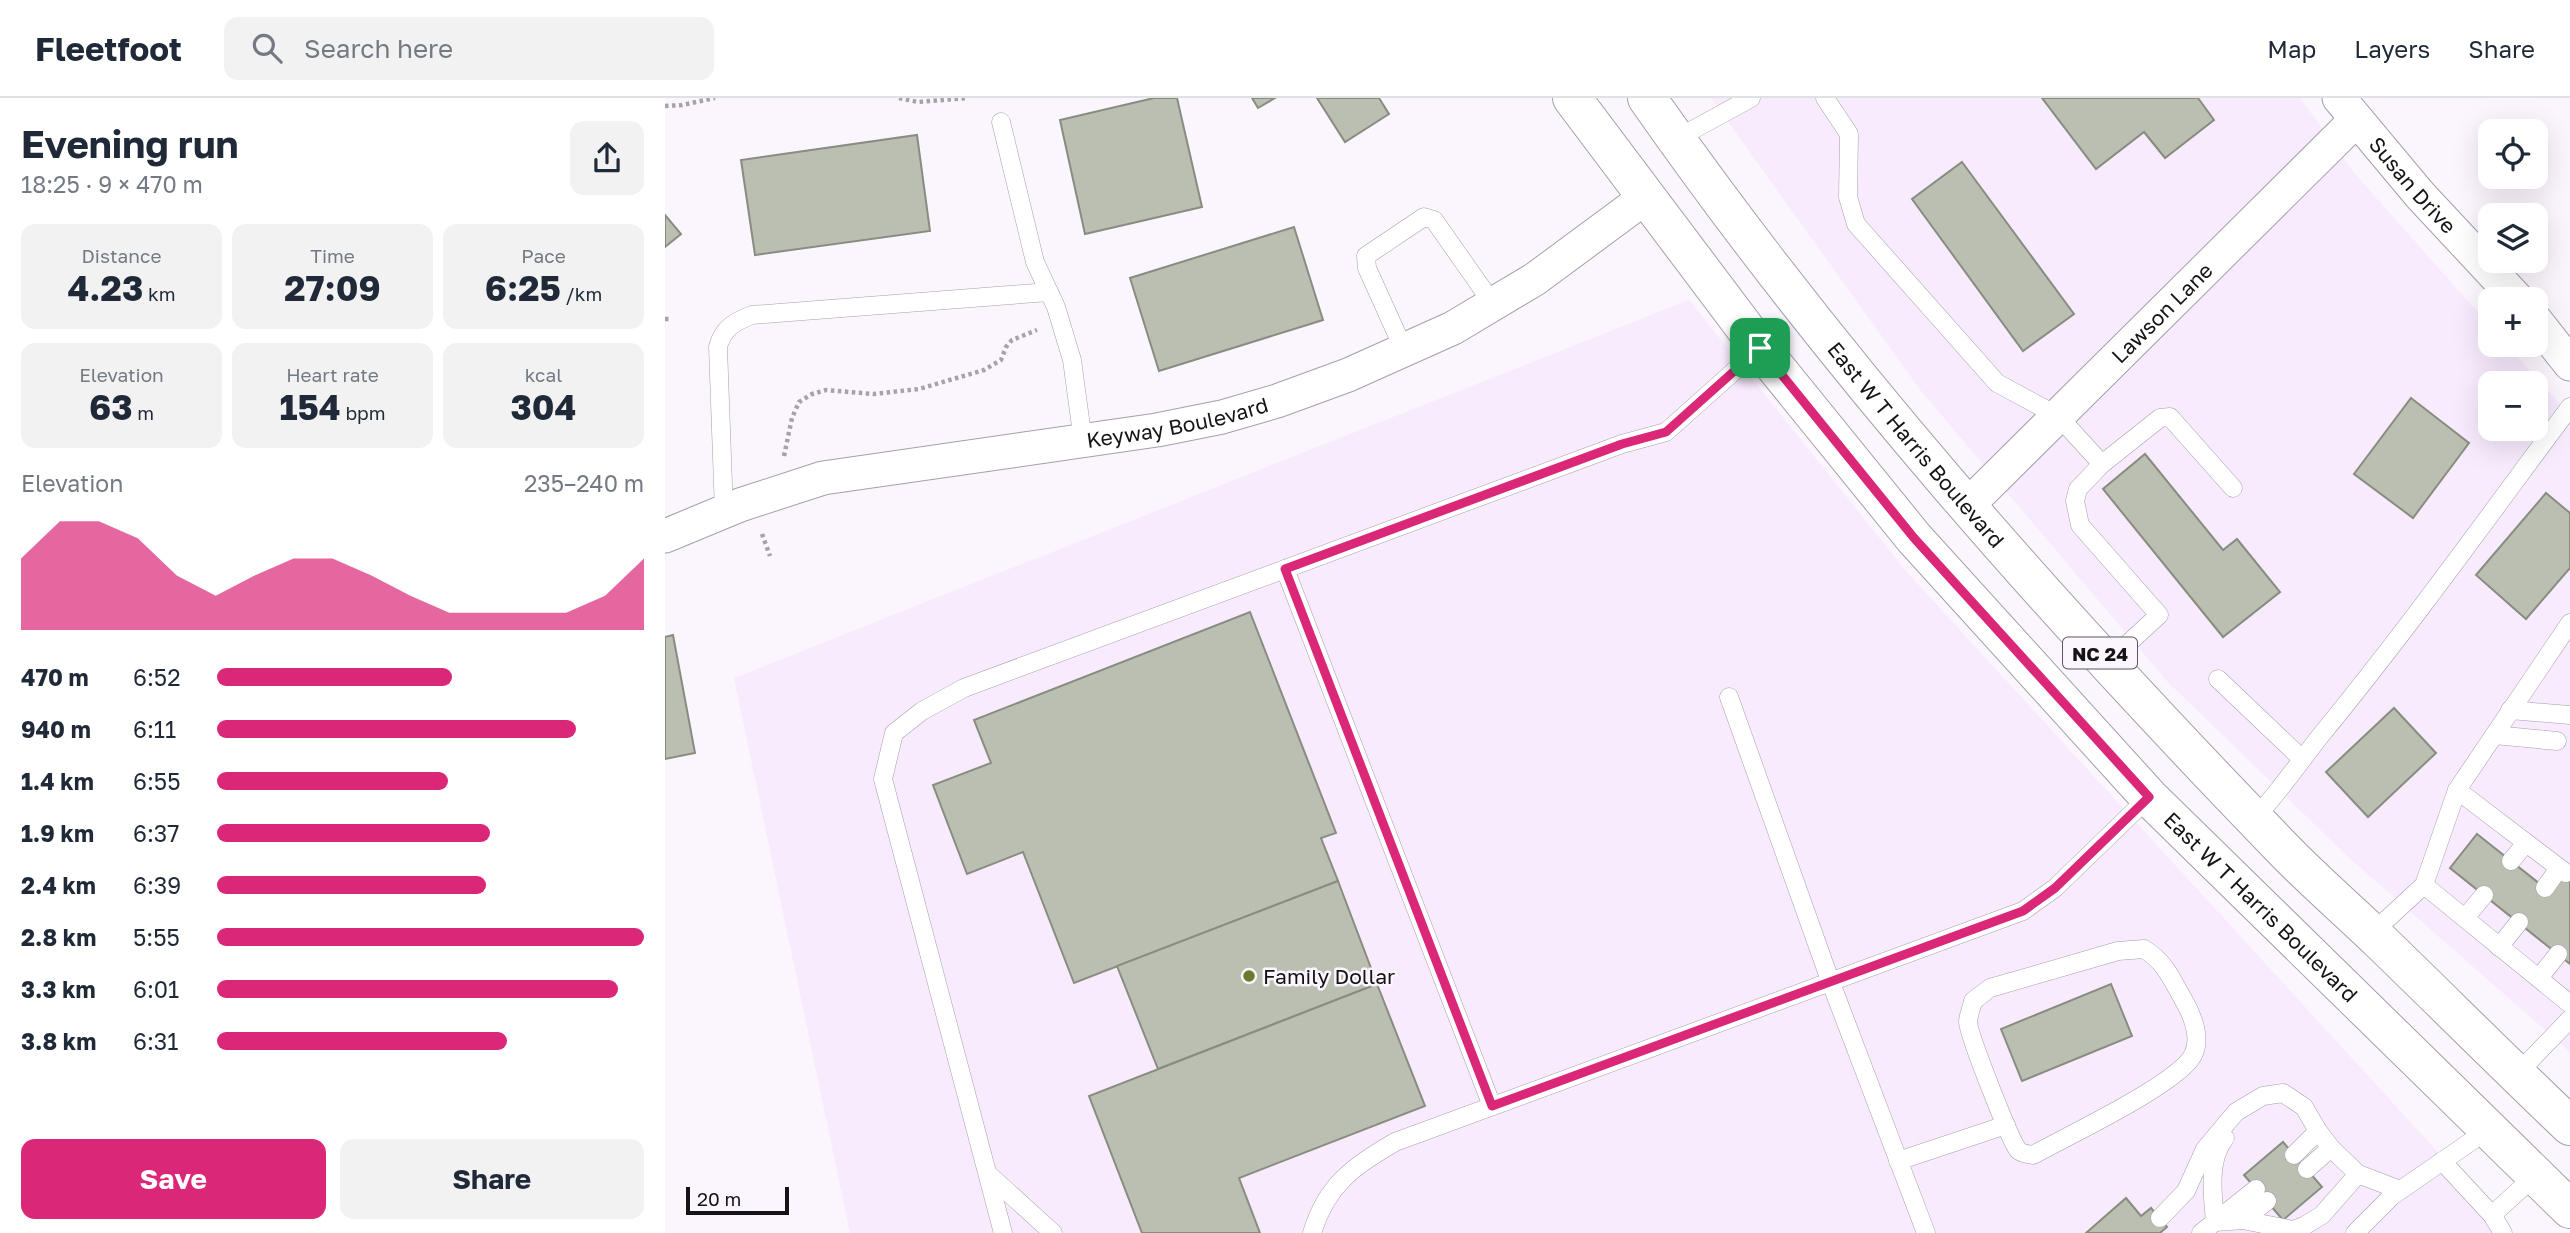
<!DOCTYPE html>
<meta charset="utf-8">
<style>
body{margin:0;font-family:"Golos Text",sans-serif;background:#f2f2f3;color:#1f2937;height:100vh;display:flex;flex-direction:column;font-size:26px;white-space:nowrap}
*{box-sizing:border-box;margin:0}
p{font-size:23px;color:#747a83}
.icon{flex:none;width:38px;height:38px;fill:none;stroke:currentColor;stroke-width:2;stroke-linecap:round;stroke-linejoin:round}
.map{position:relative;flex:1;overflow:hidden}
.sheet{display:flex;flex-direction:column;background:#fff;width:665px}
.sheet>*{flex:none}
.fabs{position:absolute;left:1813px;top:21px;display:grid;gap:14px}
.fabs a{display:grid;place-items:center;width:70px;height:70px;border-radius:14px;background:#fff;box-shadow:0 7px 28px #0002;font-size:35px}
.scale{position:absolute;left:21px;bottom:18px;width:103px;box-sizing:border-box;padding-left:7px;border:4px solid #161317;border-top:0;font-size:19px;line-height:24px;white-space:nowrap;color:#161317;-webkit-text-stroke:5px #fbf5fe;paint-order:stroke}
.pin{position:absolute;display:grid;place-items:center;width:60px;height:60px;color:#fff;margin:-30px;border-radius:14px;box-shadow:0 4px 10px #0006}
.round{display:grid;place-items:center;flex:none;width:74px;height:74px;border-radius:14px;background:#f2f2f3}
.overview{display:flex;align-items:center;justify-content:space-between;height:119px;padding:0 21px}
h1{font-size:38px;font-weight:700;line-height:52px}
.stats{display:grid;grid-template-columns:repeat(3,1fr);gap:10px;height:119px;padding:7px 21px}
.stats div{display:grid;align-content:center;border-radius:14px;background:#f2f2f3;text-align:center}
.stats b{font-size:35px;font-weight:700}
.stats small{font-size:19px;font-weight:400}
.stats p{font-size:19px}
.chart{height:196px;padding:14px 21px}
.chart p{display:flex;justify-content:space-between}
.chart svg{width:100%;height:126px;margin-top:7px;fill:#db2777;opacity:.7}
.cta{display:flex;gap:14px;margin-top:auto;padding:14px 21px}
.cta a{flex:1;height:80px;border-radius:14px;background:#db2777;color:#fff;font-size:28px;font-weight:700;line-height:80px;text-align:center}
.cta a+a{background:#f2f2f3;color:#1f2937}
ul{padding:0 21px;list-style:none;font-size:23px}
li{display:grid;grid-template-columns:112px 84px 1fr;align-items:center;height:52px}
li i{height:18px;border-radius:9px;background:#db2777}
header{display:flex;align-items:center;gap:42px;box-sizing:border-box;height:98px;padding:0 35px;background:#fff;border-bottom:2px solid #e0e1e3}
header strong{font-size:33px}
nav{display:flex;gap:38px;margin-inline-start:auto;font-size:24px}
.search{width:490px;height:63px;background:#f2f2f3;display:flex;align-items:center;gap:18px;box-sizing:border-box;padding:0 24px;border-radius:14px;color:#747a83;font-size:26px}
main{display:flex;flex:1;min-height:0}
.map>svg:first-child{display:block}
.built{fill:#f7ebfd;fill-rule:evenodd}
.building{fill:#bbbfb2;stroke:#898d81;stroke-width:2}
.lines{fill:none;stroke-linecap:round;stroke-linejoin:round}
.service-casing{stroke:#a69faa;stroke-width:19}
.minor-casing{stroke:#a69faa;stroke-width:35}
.primary-casing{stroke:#a69faa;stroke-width:40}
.path{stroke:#a7a2a9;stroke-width:4.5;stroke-dasharray:3.5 3.5;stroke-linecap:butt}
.service{stroke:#fff;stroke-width:18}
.minor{stroke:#fff;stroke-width:33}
.primary{stroke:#fff;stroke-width:38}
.route-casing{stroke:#fff;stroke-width:14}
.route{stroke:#db2777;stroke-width:9}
.poi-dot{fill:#697c2c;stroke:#fbf5fe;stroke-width:2.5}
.labels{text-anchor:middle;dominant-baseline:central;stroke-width:5;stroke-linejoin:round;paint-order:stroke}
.shield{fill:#fbf5fe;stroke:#5b575c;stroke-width:2}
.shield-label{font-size:19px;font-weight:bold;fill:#161317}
.street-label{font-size:21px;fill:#161317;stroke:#fbf5fe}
.poi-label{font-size:21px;fill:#161317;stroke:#fbf5fe;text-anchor:start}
</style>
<header>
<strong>Fleetfoot</strong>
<div class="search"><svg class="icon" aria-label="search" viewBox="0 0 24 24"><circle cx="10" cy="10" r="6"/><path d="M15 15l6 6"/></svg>Search here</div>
<nav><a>Map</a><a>Layers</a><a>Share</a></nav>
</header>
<main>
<section class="sheet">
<div class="overview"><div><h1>Evening run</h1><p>18:25 · 9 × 470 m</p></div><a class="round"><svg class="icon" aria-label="share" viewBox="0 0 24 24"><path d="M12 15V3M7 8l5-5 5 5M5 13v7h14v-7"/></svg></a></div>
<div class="stats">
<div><p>Distance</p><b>4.23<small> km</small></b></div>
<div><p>Time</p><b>27:09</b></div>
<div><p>Pace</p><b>6:25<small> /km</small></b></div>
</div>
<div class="stats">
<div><p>Elevation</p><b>63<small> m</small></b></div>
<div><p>Heart rate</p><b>154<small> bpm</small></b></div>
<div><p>kcal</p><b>304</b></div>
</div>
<div class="chart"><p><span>Elevation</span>235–240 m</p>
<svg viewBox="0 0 160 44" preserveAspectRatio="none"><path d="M0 44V19L10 6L20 6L30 12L40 25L50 32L60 25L70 19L80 19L90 25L100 32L110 38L120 38L130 38L140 38L150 32L160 19V44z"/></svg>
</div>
<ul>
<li><b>470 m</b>6:52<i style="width:55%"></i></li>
<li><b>940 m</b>6:11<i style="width:84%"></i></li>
<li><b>1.4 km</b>6:55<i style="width:54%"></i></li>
<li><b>1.9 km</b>6:37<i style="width:64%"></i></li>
<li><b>2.4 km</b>6:39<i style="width:63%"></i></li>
<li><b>2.8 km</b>5:55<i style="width:100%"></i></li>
<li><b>3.3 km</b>6:01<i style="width:94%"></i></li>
<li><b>3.8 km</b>6:31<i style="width:68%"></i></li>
</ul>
<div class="cta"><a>Save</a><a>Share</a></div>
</section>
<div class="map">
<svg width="1905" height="1135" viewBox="0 0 1905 1135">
<rect width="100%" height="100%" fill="#fbf5fe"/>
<g class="built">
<path d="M 1046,0 L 1635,0 L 1691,77 L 1825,228 L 1825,247 L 1842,247 L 1905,317 L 1905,954 L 1681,757 L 1500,581 L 1256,293 ZM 1825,285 L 1871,285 L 1871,331 L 1825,331 Z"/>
<path d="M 1024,202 L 1240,472 L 1847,1135 L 185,1135 L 69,580 Z"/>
</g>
<g class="building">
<path d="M 489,0 L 512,0 L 537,109 L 420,136 L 395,22 Z"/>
<path d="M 587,0 L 610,0 L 593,10 Z"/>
<path d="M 652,0 L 714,0 L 724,16 L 680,44 Z"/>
<path d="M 1377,0 L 1533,0 L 1549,22 L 1500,60 L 1479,34 L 1431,71 Z"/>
<path d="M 252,37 L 265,133 L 90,157 L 76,62 Z"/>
<path d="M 1297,64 L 1409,216 L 1358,253 L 1247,101 Z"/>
<path d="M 0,117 L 16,136 L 0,149 Z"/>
<path d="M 629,129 L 658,222 L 494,273 L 465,180 Z"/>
<path d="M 1746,300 L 1804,345 L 1748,420 L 1689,376 Z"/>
<path d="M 1480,356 L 1558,452 L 1572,441 L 1615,494 L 1558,539 L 1438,391 Z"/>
<path d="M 1881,395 L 1905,415 L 1905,470 L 1861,521 L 1811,477 Z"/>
<path d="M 585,514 L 671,735 L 656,740 L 673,783 L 409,885 L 358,754 L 302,776 L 268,687 L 326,665 L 309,622 Z"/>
<path d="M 8,537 L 30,655 L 0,661 L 0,539 Z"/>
<path d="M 1729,610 L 1771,655 L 1703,719 L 1661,674 Z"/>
<path d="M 1812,736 L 1885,794 L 1905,770 L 1905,866 L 1785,770 Z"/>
<path d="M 673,783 L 712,886 L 493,971 L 452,868 Z"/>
<path d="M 712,886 L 760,1008 L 574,1080 L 595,1135 L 477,1135 L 424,998 Z"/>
<path d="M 1446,886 L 1467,938 L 1357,983 L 1336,931 Z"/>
<path d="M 1618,1044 L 1657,1089 L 1618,1122 L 1579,1077 Z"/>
<path d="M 1461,1100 L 1476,1118 L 1486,1110 L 1502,1129 L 1495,1135 L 1421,1135 Z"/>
</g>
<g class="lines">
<g class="service-casing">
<g id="service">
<path d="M 1160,0 L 1184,36 L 1183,99 L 1191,126 L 1332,285 L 1393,318 L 1437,366 L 1413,391 L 1410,403 L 1415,427 L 1494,517 L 1443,564"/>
<path d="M 336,24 L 370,164 L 391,209 L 407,262 L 418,343"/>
<path d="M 1011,41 L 1086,0"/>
<path d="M 739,252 L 702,170 L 701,158 L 759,119 L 769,122 L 828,206"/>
<path d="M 1437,366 L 1495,320 L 1505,319 L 1568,390"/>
<path d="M 59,414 L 53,249 C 58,230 69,224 87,217 L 384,194"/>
<path d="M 620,471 L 827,1008"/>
<path d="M 1553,581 L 1637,661"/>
<path d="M 1064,599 L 1166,885 L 1261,1135"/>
<path d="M 1845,612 L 1905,617"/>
<path d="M 1829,637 L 1892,643"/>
<path d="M 1792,692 L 1901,775"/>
<path d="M 1590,720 C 1614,694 1634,665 1656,637 C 1743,531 1823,419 1905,309"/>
<path d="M 1846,763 L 1861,745"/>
<path d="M 1759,787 L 1792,692 L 1905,525"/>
<path d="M 1880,790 L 1894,770"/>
<path d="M 1800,820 L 1819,797"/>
<path d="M 1707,835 L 1759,787 L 1905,906"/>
<path d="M 1834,849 L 1854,824"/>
<path d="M 1479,851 C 1500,864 1506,880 1518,901 C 1527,916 1537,940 1528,957 C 1513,986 1402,1038 1368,1057 C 1363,1056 1357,1056 1353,1052 C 1345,1042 1304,938 1303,924 C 1303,918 1307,909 1308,903 L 1325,890 L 1453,853 Z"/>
<path d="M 1874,880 L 1893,856"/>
<path d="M 1851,977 L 1905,921"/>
<path d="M 1629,1057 L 1653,1033"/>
<path d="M 1233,1063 L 1341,1027"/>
<path d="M 1777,1063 L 1827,1117 L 1838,1135"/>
<path d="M 1642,1071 L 1666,1050"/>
<path d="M 323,1076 L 388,1135"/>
<path d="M 1827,1117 L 1871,1077"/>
<path d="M 1495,1120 L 1521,1093 L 1540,1051 L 1571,1014 L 1598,998 L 1618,995 L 1639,1009 L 1653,1033 L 1666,1050 L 1693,1076 L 1735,1092"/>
<path d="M 1578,1122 L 1602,1103"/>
<path d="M 1550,1124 C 1548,1097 1542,1063 1560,1040"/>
<path d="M 1550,1124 L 1578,1122 L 1628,1132 L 1639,1128 L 1657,1117 L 1693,1076"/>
<path d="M 338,1135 L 218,681 L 229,635 L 257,613 L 299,590 L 957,346 L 1001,334 L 1095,250"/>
<path d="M 647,1135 C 662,1086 688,1069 730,1044 L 1358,813 L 1390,790 L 1484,699"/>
<path d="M 1536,1135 L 1591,1091"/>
<path d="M 1690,1135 L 1727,1098 L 1824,1031"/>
</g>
</g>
<g class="minor-casing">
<g id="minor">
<path id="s1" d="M 1674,0 L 1755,97 L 1852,201"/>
<path d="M 1871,223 L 1905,266"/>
<path id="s2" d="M 1303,407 L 1691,22"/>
<path id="s3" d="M 0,438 L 75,407 L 158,380 L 492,332 L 557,319 L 612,303 L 683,277 L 788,230 L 870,181 L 981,99"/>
</g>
</g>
<g class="primary-casing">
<g id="primary">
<path id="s4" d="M 907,0 L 1095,250 L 1249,440 L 1484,699 L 1905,1111"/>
<path id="s5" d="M 982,0 C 1170,269 1391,517 1620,753 C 1650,784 1684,813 1716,844 C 1779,905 1841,967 1905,1028"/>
</g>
</g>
<g class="path">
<path d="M 234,0 L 253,4 L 303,0"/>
<path d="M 0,8 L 17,7 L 50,0"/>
<path d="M 0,221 L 6,221"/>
<path d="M 119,358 L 127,320 L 134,304 L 147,296 L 161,292 L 208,296 L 254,291 L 319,272 L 336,262 L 341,249 L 347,242 L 372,232"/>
<path d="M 97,436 L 105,458"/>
</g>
<use href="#service" class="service"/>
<use href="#minor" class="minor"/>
<use href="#primary" class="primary"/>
</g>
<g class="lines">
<g class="route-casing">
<path id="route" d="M 1095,250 L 1249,440 L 1484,699 L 1390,790 L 1358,813 L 827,1008 L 620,471 L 957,346 L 1001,334 Z"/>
</g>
<use href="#route" class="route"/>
</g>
<circle class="poi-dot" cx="584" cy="878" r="7"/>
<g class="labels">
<rect class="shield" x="1398" y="539.5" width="74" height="31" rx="5"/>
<g class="shield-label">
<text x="1435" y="555">NC 24</text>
</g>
<g class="street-label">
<text stroke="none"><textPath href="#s1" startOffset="114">Susan Drive</textPath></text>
<text stroke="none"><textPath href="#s2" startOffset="273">Lawson Lane</textPath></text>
<text stroke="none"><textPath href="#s3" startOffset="527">Keyway Boulevard</textPath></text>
<text stroke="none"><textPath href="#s5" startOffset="439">East W T Harris Boulevard</textPath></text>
<text stroke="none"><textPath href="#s4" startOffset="1064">East W T Harris Boulevard</textPath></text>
</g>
<g class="poi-label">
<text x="598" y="878">Family Dollar</text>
</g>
</g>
</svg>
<div class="fabs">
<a><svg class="icon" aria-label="locate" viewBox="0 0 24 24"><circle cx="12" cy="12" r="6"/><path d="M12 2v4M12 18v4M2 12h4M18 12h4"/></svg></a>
<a><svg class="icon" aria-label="layers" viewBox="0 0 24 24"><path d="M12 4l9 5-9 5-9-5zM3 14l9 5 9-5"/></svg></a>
<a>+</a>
<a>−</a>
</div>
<div class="scale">20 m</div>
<div class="pin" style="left:1095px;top:250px;background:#1e9e55"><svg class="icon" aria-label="arrive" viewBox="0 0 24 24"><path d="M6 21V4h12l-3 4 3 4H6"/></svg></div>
</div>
</main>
